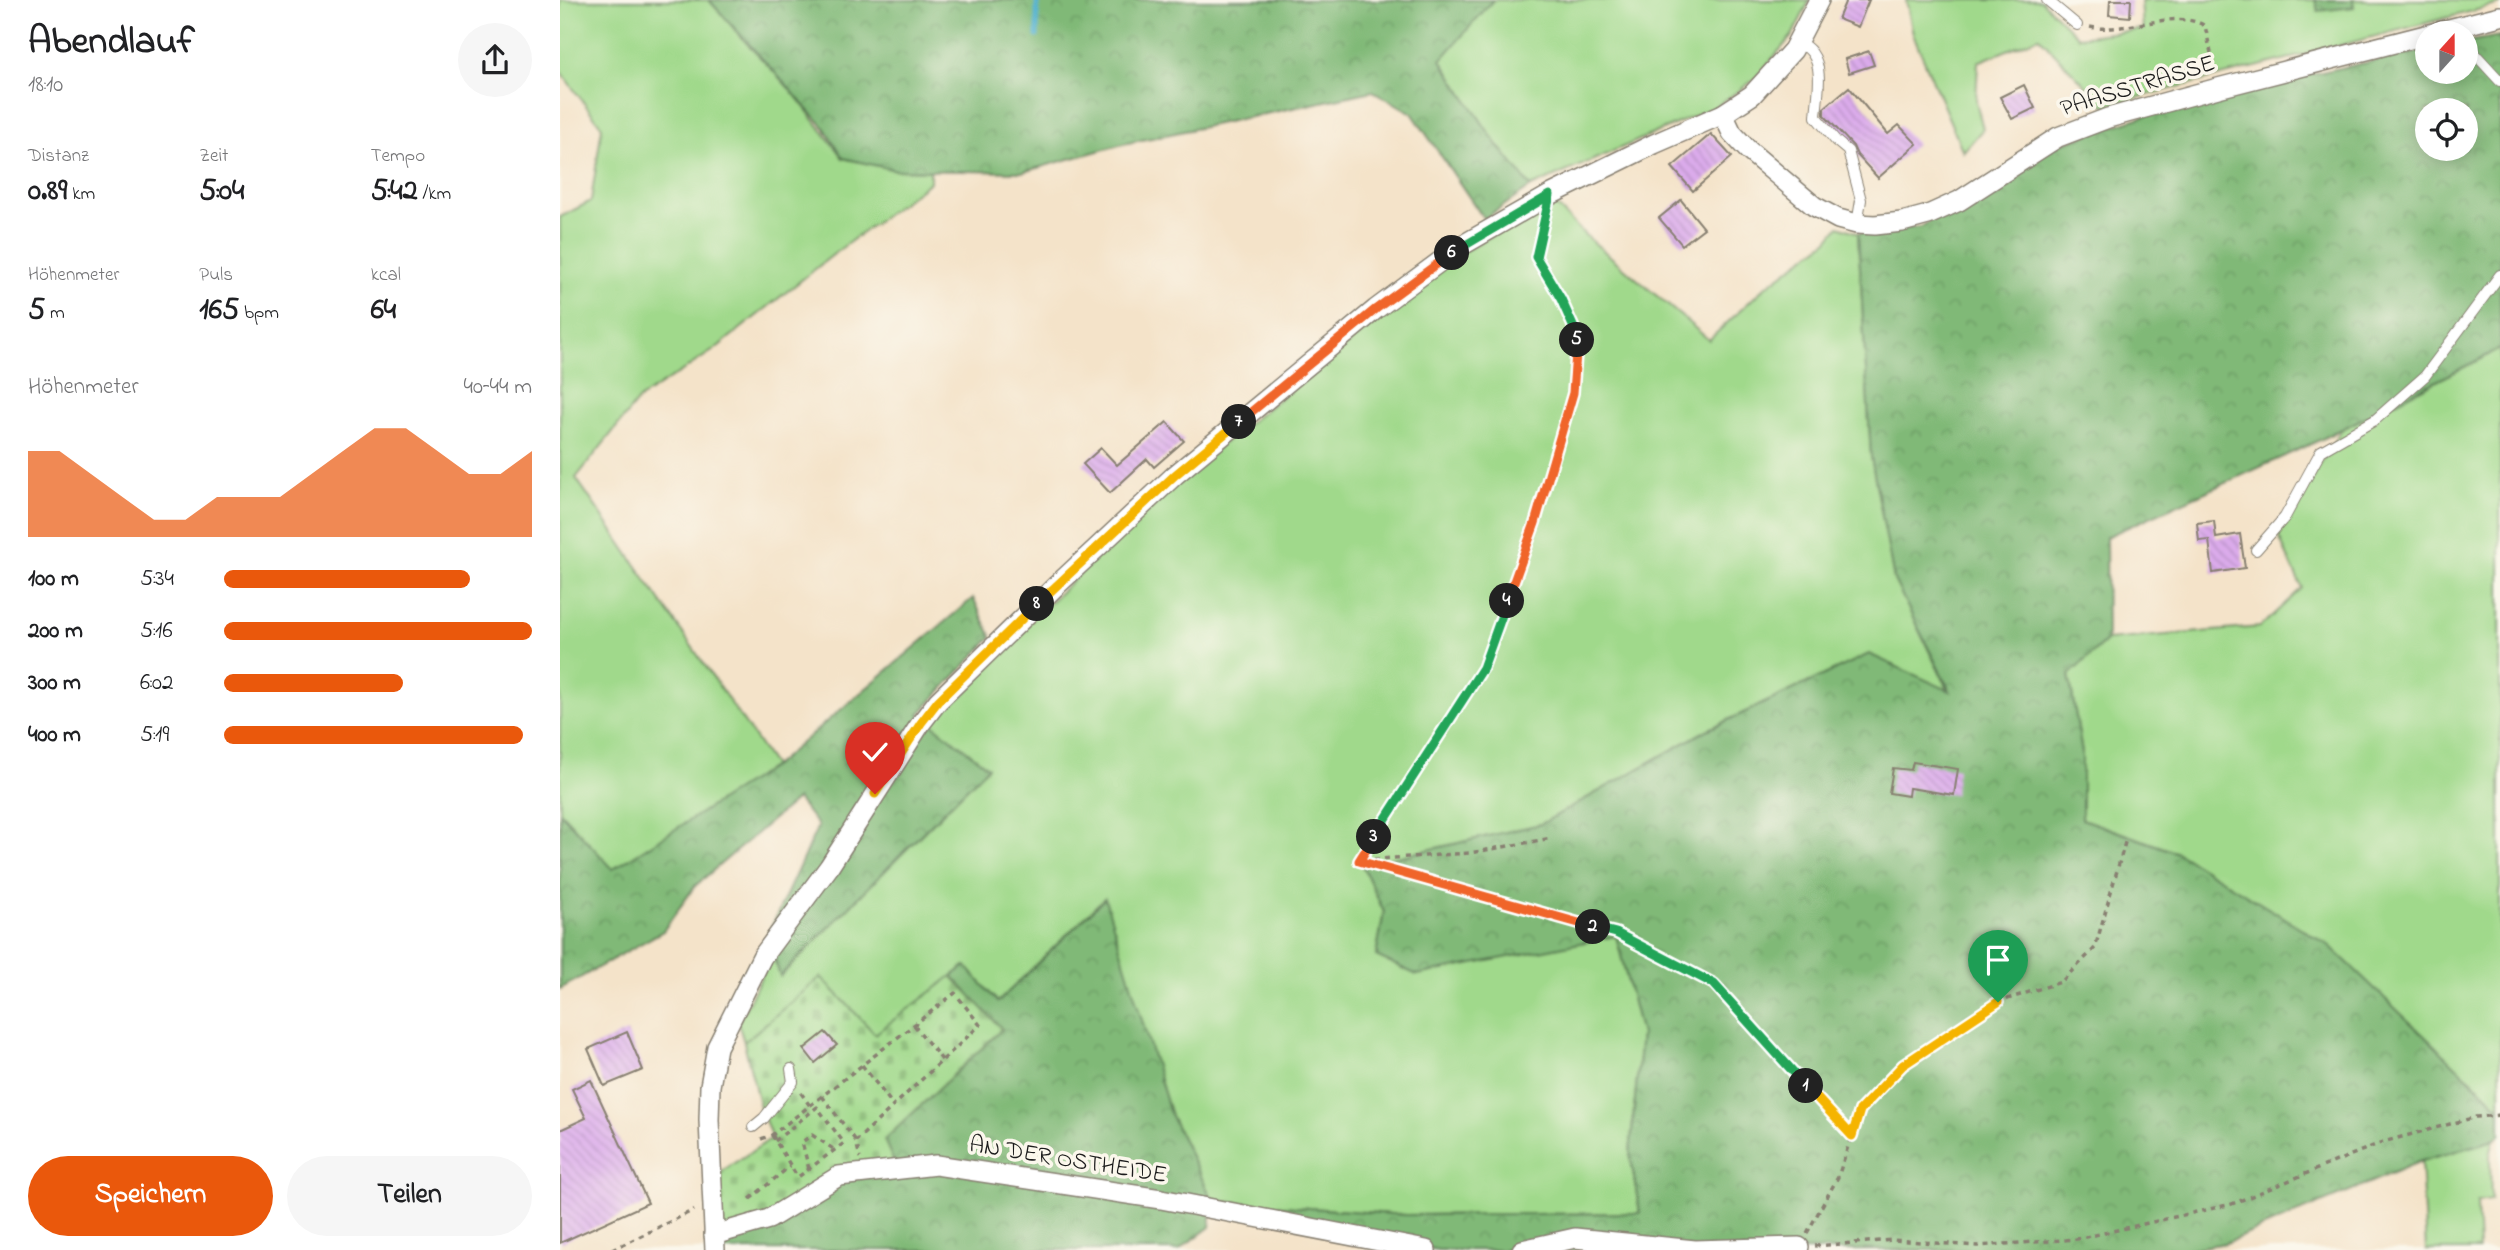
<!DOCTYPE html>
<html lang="de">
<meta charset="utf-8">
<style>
body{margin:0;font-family:"Indie Flower",sans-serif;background:#f6f6f6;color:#202124;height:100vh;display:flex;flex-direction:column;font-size:26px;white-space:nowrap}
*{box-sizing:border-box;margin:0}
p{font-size:23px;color:#757577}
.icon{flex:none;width:38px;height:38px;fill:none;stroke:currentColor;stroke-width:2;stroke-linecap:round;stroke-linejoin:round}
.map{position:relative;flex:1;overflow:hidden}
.drawer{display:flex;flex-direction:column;background:#fff;width:560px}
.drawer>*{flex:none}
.needle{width:46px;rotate:21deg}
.fabs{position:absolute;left:1855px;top:21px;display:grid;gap:14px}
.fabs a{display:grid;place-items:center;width:63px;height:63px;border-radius:50%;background:#fff;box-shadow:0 4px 18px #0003;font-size:35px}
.pin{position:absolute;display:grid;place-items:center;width:60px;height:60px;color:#fff;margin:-72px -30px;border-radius:50% 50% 50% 0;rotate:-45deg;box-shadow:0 0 7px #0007}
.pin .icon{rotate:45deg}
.km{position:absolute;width:35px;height:35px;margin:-18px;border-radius:50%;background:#222;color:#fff;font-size:19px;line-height:35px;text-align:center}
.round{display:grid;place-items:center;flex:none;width:74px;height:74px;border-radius:37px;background:#f6f6f6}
.overview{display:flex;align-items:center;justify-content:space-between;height:119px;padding:0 28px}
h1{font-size:38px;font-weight:800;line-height:52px}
.stats{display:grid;grid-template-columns:repeat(3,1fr);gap:10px;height:119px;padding:7px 28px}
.stats div{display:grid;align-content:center}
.stats b{font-size:30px;font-weight:800}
.stats small{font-size:19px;font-weight:400}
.stats p{font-size:19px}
.chart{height:196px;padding:14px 28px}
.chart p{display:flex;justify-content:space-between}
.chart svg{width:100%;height:126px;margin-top:7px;fill:#ea580c;opacity:.7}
.primary-button{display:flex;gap:14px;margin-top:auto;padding:14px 28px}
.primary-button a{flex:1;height:80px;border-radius:42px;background:#ea580c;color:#fff;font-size:28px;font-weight:800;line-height:80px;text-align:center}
.primary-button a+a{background:#f6f6f6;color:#202124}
ul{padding:0 28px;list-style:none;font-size:23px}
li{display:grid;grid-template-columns:112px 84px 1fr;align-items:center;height:52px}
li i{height:18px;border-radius:9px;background:#ea580c}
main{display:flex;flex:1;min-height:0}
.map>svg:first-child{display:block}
.grass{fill:#a0d98b;stroke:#5e7a54;stroke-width:2}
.forest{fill:url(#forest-crowns);stroke:#4e6a4a;stroke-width:2;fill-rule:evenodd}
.cemetery{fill:url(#cemetery-stones);stroke:#5e7a54;stroke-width:2}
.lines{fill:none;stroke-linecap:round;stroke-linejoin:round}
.stream{stroke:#52b2d1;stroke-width:5}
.building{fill:url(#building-back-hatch)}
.lane-casing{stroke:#888072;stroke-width:12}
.street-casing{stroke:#888072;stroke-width:22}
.path{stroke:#888072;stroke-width:3.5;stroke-dasharray:5 5;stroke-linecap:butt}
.lane{stroke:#fff;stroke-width:10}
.street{stroke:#fff;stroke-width:19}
.split-1-casing{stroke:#fff;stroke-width:14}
.split-2-casing{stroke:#fff;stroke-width:14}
.split-3-casing{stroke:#fff;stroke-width:14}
.split-4-casing{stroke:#fff;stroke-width:14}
.split-5-casing{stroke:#fff;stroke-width:14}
.split-6-casing{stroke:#fff;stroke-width:14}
.split-7-casing{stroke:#fff;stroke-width:14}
.split-8-casing{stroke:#fff;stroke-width:14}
.split-9-casing{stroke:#fff;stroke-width:14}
.split-1{stroke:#f5b400;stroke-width:9}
.split-2{stroke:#22a559;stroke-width:9}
.split-3{stroke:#f0652b;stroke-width:9}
.split-4{stroke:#22a559;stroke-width:9}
.split-5{stroke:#f0652b;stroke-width:9}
.split-6{stroke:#22a559;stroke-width:9}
.split-7{stroke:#f0652b;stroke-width:9}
.split-8{stroke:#f5b400;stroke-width:9}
.split-9{stroke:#f5b400;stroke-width:9}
.labels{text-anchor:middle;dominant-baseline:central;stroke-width:7;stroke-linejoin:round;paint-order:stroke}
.street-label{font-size:24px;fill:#1c1c1c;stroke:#fbf7ec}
</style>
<main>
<section class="drawer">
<div class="overview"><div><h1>Abendlauf</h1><p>18:10</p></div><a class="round"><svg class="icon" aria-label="share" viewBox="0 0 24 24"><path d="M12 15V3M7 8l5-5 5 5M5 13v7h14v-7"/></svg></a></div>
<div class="stats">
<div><p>Distanz</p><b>0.89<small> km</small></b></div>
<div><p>Zeit</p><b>5:04</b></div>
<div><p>Tempo</p><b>5:42<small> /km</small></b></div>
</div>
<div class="stats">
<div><p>Höhenmeter</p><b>5<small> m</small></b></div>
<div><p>Puls</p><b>165<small> bpm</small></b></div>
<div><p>kcal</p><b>64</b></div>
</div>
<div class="chart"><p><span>Höhenmeter</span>40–44 m</p>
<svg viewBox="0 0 160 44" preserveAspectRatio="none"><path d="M0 44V14L10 14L20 22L30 30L40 38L50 38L60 30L70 30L80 30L90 22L100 14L110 6L120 6L130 14L140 22L150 22L160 14V44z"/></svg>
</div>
<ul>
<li><b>100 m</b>5:34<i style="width:80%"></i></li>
<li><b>200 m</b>5:16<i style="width:100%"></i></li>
<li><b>300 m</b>6:02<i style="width:58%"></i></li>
<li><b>400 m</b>5:19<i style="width:97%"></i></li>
</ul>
<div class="primary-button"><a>Speichern</a><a>Teilen</a></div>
</section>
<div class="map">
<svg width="1940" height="1250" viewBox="0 0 1940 1250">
<defs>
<pattern id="forest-crowns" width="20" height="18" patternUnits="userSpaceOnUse" patternTransform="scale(1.75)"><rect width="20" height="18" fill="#80b977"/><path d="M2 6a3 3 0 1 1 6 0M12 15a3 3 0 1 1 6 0" fill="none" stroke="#6e9e66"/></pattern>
<pattern id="cemetery-stones" width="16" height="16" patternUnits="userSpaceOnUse" patternTransform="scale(1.75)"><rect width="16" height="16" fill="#a0d98b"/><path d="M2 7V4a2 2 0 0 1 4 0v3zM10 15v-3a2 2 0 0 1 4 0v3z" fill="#89ba77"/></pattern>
<pattern id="building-back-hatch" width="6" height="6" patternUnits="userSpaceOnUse" patternTransform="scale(1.75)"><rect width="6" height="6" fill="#dbabeb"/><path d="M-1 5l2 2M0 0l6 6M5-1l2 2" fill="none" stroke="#bb93c9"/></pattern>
</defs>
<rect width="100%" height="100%" fill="#fbf7ec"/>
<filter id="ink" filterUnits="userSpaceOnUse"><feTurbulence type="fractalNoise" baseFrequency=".0143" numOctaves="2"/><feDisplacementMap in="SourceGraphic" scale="14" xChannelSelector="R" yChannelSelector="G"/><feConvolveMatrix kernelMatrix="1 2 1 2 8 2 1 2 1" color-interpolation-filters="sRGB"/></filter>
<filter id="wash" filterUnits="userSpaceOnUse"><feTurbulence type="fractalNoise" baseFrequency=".00686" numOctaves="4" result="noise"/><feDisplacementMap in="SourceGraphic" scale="28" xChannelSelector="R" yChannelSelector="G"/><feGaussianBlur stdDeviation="1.57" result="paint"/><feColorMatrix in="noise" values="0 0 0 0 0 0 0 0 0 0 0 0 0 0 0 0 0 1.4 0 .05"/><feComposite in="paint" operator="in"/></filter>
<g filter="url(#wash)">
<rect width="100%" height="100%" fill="#f4e3c9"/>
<g class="grass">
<path d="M 0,0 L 149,0 L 190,47 L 228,86 L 283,158 L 336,170 L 370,171 L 370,182 L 279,250 L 154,350 L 79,399 L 16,478 L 214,766 L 53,870 L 0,812 L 0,217 L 31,201 L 42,127 L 0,71 Z"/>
<path d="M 933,0 L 1250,0 L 1232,36 L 1194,80 L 1155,107 L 971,187 L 931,136 L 880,60 Z"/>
<path d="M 1346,0 L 1481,0 L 1518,37 L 1583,29 L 1581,0 L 1940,0 L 1940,4 L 1545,106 L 1479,37 L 1418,62 L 1416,101 L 1423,129 L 1403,152 L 1353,34 Z"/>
<path d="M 993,202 L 1025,235 L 1149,340 L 1205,287 L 1268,240 L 1279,226 L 1298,233 L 1311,457 L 1334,579 L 1389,692 L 1309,654 L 1147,730 L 981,824 L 803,865 L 824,912 L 816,956 L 857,975 L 1056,935 L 1081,1034 L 1070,1153 L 1080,1213 L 846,1215 L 653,1201 L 611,1116 L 544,898 L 437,1003 L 405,966 L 316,1035 L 261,977 L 184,1042 L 178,1023 L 212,955 L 221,976 L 427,768 L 371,723 L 441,649 L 620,478 L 904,251 Z"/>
<path d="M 1940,349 L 1940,1108 L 1912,1080 L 1618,853 L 1522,819 L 1522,753 L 1509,674 L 1547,640 L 1700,627 L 1742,588 L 1717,533 L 1782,429 Z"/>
<path d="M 1934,1140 L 1930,1156 L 1931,1200 L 1917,1202 L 1919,1250 L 1866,1250 L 1861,1161 Z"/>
</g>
<g class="forest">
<path d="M 149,0 L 933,0 L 881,60 L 931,136 L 971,187 L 924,219 L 852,113 L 813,91 L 563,144 L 463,172 L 336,170 L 283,158 L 264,127 Z"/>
<path d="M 1755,0 L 1793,0 L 1794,7 L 1758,11 Z"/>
<path d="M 1940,36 L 1940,349 L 1762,439 L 1546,537 L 1547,640 L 1509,675 L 1522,753 L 1522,819 L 1618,853 L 1770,946 L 1940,1108 L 1940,1135 L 1934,1140 L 1861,1161 L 1666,1243 L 1625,1250 L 878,1250 L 797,1235 L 653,1201 L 650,1227 L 619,1250 L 164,1250 L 164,1236 L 281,1180 L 336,1166 L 324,1140 L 441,1030 L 392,976 L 406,966 L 438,1002 L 545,898 L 611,1116 L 653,1201 L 846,1215 L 1080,1213 L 1070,1153 L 1081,1034 L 1056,936 L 857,975 L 816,956 L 824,912 L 802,865 L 981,824 L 1147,730 L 1309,654 L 1390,691 L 1334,580 L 1311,457 L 1298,233 L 1361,227 L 1478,151 L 1645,96 L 1867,50 L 1867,72 L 1906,72 L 1906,42 ZM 1867,110 L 1906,110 L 1906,149 L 1867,149 Z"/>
<path d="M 413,598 L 432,637 L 359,714 L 428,767 L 220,976 L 208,934 L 258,826 L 237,799 L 135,886 L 103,931 L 0,989 L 0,812 L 53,869 L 214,766 Z"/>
</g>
<path class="cemetery" d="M 392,976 L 442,1029 L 324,1140 L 336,1167 L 277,1174 L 208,1217 L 162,1229 L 159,1173 L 212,1138 L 200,1108 L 184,1042 L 261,977 L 315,1034 Z"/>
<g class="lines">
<path class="stream" d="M 477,0 L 477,36"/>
</g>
<g id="blocks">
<g class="building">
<path d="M 1286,0 L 1309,0 L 1298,27 L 1278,19 Z"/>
<path d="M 1550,0 L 1571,0 L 1570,17 L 1549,15 Z"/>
<path d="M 1309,51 L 1314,65 L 1289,73 L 1285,59 Z"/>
<path d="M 1464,85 L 1475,108 L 1452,119 L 1440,97 Z"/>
<path d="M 1289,87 L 1328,134 L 1339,125 L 1357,144 L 1318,178 L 1297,155 L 1293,146 L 1264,115 L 1264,108 Z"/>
<path d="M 1151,134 L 1172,157 L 1133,191 L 1112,167 Z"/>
<path d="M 1121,200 L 1144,228 L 1122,245 L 1099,218 Z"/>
<path d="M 607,422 L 624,441 L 594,467 L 587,459 L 550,493 L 523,464 L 541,448 L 557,465 Z"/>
<path d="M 1654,521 L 1656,538 L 1680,534 L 1685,568 L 1653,573 L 1649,540 L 1639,541 L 1637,523 Z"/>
<path d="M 1353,762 L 1398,769 L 1394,795 L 1349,788 L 1348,796 L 1329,793 L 1333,768 L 1351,770 Z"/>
<path d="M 67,1032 L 83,1070 L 44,1086 L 28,1049 Z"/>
<path d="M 265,1032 L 277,1045 L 255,1063 L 244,1049 Z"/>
<path d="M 31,1080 L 88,1203 L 0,1243 L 0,1130 L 26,1118 L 12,1089 Z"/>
</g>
</g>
</g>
<g filter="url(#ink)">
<use href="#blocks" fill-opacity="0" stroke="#888072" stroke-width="2"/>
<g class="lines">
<g class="lane-casing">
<g id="lane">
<path d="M 1487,0 L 1517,25"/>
<path d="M 1902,24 L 1916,55 L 1940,81"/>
<path d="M 1239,41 C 1243,45 1249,48 1252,53 C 1264,69 1257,98 1256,117 L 1276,141 L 1288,151 L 1301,200 L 1297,224"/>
<path d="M 1696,550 L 1725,517 L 1761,451 L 1815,420 L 1865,376 L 1940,275"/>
<path d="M 193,1127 L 204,1118 L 233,1082 L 231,1069"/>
</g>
</g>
<g class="street-casing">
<g id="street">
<path d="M 1163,114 L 1172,133 L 1188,150 L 1254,206 L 1278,219 L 1297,224 L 1315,225 L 1342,222 L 1368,215 L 1399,201 L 1498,137 L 1548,118 L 1658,88 L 1940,16"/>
<path d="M 154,1235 L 209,1219 L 279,1176 L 376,1165 L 601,1199 L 866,1250"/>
<path d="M 155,1250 L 149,1120 L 150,1086 L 157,1047 L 202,957 L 269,867 L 361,723 L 378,701 L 497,585 L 615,475 L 816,309 L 901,246 L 990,195 L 1094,144 L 1163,114 L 1192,95 L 1233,50 L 1259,0"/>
<path d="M 962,1250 L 1015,1238 L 1135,1250 L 1239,1247"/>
</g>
</g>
<g class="path">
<path d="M 1530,27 C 1566,34 1616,8 1645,26 L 1655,71"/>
<path d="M 804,860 L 910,853 L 992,838"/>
<path d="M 799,861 L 923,668 L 975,523 L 1013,393 L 1017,335 L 1001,299 L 976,257 L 986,219"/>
<path d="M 799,861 L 1057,934 L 1154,984 L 1291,1136"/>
<path d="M 354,1025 L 382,1060"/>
<path d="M 302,1065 L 333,1105"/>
<path d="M 241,1093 L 250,1106"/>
<path d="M 262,1096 L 296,1141"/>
<path d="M 212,1135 L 238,1178"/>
<path d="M 201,1139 L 212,1135 L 395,993 L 420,1025 L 296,1141 L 300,1158"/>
<path d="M 215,1141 L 257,1107 L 284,1143 L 238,1177"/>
<path d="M 249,1169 L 242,1142 L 252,1135 L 275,1150"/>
<path d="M 190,1199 L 230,1166"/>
<path d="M 1247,1233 L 1278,1177 L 1300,1110 L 1343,1064 L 1438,1002 L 1501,982 L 1535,948 L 1566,839"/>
<path d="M 1255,1246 L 1333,1240 L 1417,1246 L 1517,1239 L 1672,1204 L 1823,1142 L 1916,1117 L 1940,1115"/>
<path d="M 52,1250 L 134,1210"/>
</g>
<use href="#lane" class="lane"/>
<use href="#street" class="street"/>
</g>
</g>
<g class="lines" filter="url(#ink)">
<g class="split-1-casing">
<path id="split-1" d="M 1246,1086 L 1292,1136 L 1300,1110 L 1343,1065 L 1438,1002"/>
</g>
<g class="split-2-casing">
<path id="split-2" d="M 1033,927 L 1056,933 L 1154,984 L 1246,1086"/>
</g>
<g class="split-3-casing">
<path id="split-3" d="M 814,837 L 799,861 L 1033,927"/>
</g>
<g class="split-4-casing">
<path id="split-4" d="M 814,837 L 923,668 L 947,601"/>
</g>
<g class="split-5-casing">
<path id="split-5" d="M 947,601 L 975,523 L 1013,393 L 1017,340"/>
</g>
<g class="split-6-casing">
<path id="split-6" d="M 892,253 L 990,195 L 976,257 L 1001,299 L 1017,335 L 1017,340"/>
</g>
<g class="split-7-casing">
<path id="split-7" d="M 679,422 L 816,309 L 892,253"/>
</g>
<g class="split-8-casing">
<path id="split-8" d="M 477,604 L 615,475 L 679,422"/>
</g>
<g class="split-9-casing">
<path id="split-9" d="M 315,794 L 361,723 L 378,701 L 477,604"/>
</g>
<use href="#split-1" class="split-1"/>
<use href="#split-2" class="split-2"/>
<use href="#split-3" class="split-3"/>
<use href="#split-4" class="split-4"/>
<use href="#split-5" class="split-5"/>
<use href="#split-6" class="split-6"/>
<use href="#split-7" class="split-7"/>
<use href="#split-8" class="split-8"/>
<use href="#split-9" class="split-9"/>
</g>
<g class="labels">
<g class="street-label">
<text transform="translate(1578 87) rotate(-17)">PAASSTRASSE</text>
<text transform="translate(508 1161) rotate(9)">AN DER OSTHEIDE</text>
</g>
</g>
</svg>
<div class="fabs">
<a><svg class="needle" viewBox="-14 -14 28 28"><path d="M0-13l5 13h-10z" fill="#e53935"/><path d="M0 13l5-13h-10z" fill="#757577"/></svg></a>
<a><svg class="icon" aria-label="locate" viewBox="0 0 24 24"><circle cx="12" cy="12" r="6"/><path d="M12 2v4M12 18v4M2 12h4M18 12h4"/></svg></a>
</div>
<div class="pin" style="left:1438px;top:1002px;background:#1e9e55"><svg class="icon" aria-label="arrive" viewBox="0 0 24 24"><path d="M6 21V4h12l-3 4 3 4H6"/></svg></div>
<div class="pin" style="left:315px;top:794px;background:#d93025"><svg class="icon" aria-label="check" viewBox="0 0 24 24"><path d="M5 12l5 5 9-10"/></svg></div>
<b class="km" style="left:1246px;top:1086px">1</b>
<b class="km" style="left:1033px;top:927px">2</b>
<b class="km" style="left:814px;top:837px">3</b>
<b class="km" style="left:947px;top:601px">4</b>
<b class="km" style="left:1017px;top:340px">5</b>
<b class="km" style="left:892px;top:253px">6</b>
<b class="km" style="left:679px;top:422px">7</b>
<b class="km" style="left:477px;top:604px">8</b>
</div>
</main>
